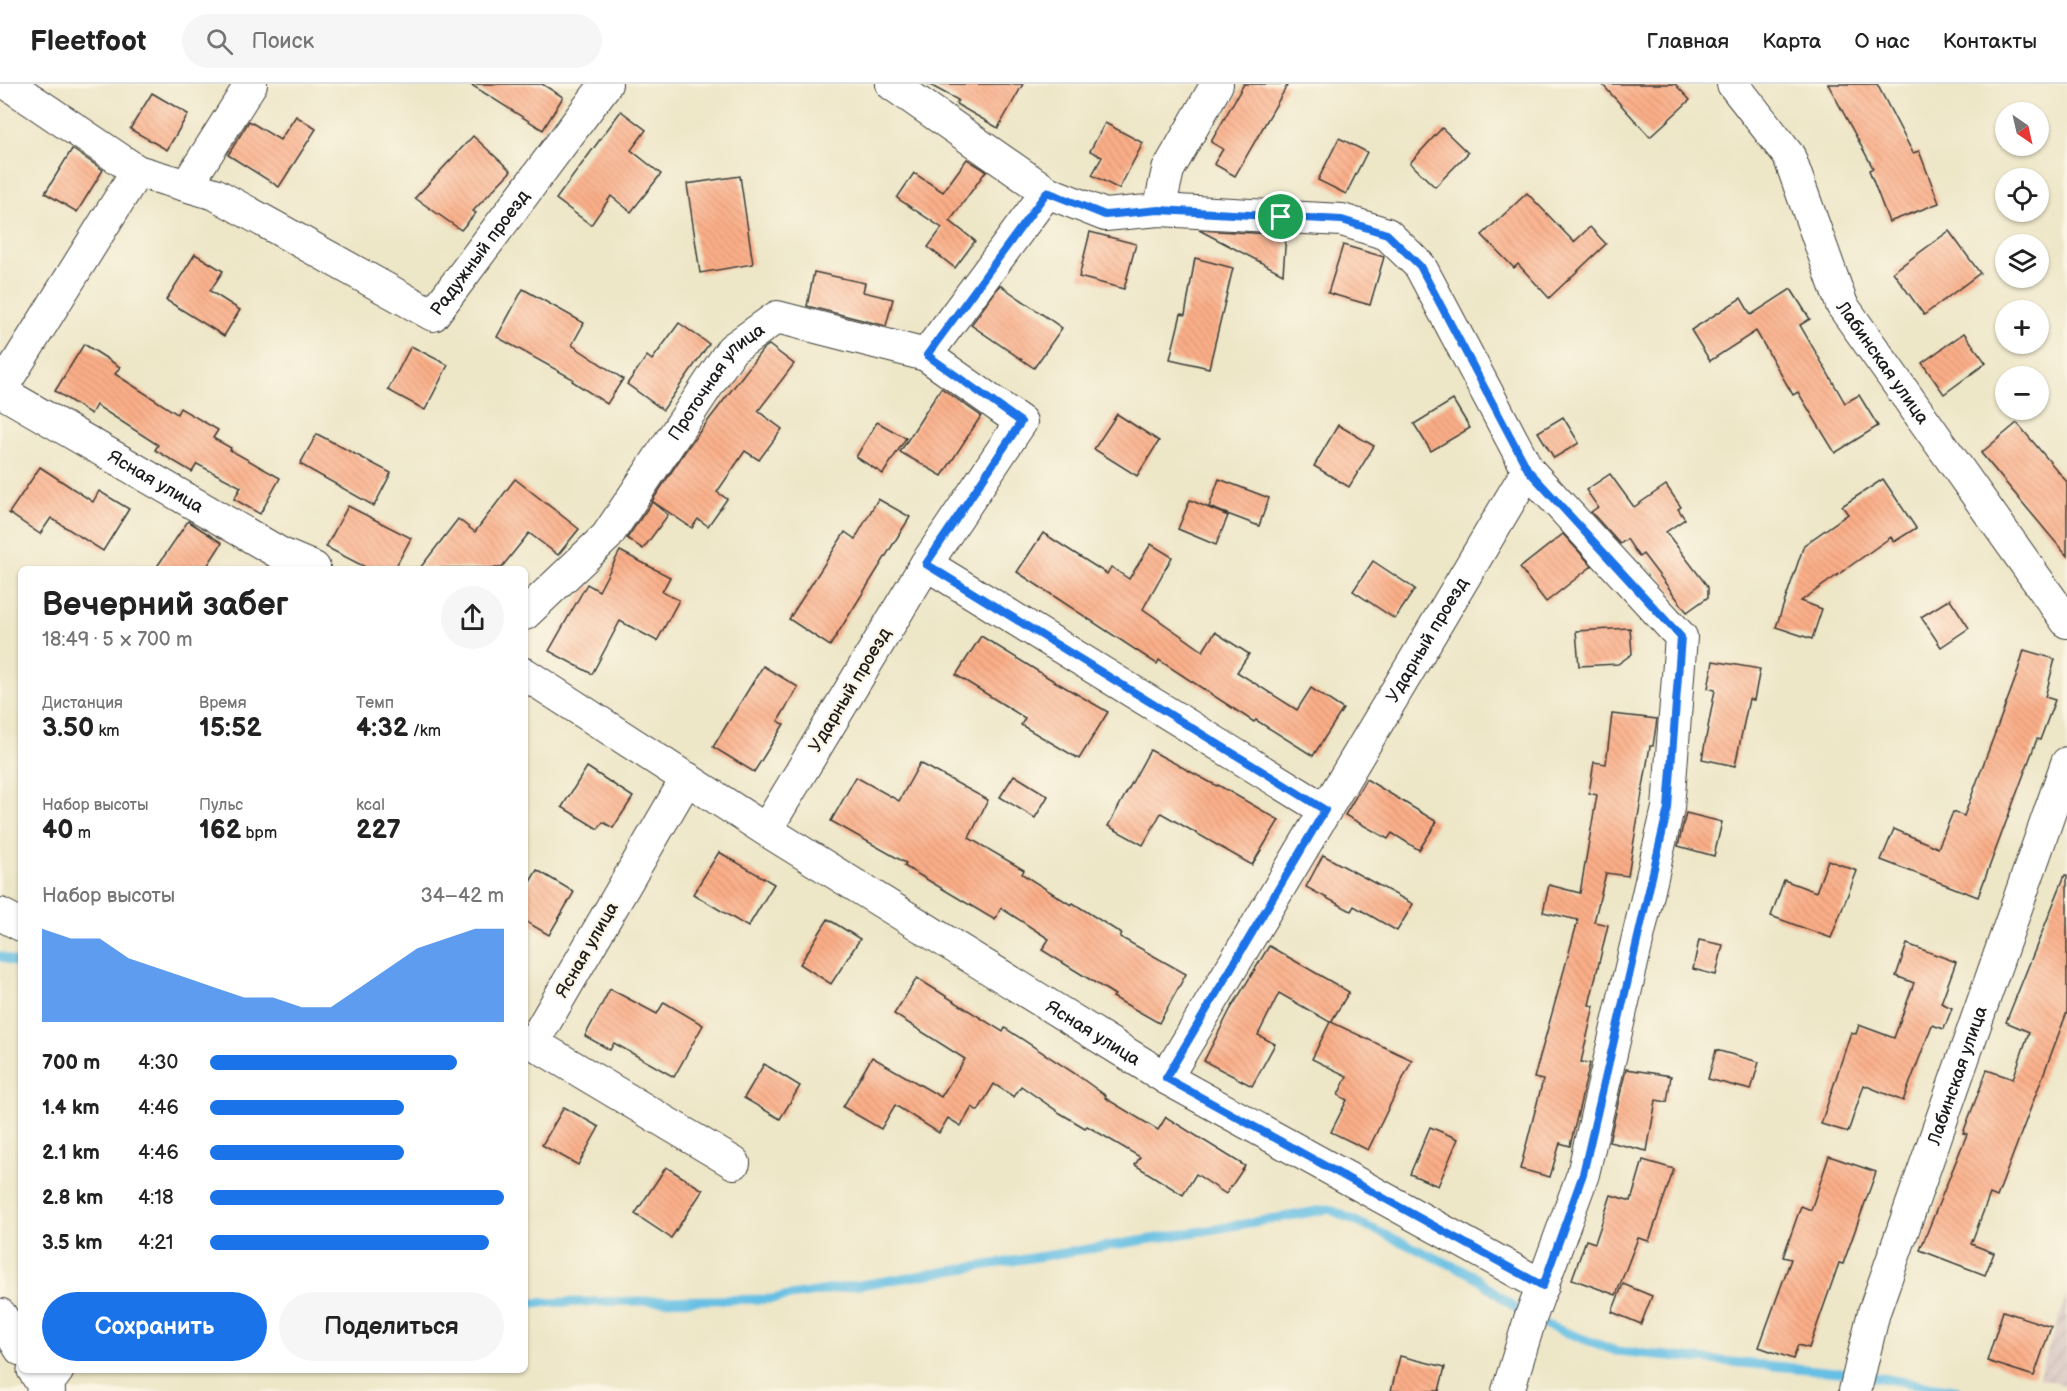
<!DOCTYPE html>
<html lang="ru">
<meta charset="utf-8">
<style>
body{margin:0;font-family:"Balsamiq Sans",sans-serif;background:#f6f6f6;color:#222;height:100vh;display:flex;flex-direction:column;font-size:22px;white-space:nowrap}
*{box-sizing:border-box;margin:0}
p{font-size:20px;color:#767676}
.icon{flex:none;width:33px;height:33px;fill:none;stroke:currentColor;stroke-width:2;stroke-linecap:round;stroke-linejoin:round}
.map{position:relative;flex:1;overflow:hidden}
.details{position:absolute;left:18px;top:482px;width:510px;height:807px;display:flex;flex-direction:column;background:#fff;border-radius:9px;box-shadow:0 2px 4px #0004}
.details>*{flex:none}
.needle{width:39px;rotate:146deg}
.tools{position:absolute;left:1995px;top:18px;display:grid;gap:12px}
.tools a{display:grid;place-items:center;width:54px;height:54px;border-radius:50%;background:#fff;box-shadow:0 2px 4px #0004;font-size:30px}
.pin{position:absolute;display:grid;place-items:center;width:51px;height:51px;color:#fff;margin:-26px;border:3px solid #fff;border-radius:50%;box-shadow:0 2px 6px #0007}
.round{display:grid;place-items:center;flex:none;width:63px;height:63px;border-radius:32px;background:#f6f6f6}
.head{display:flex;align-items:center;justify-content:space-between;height:102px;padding:0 24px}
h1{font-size:33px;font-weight:700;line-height:45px}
.stats{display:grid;grid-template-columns:repeat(3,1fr);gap:9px;height:102px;padding:6px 24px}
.stats div{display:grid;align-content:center}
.stats b{font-size:26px;font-weight:700}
.stats small{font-size:16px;font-weight:400}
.stats p{font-size:16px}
.chart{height:168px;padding:12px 24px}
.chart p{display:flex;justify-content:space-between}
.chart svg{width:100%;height:108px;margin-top:6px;fill:#1a73e8;opacity:.7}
.primary-button{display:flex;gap:12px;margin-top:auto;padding:12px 24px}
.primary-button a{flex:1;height:69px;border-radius:36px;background:#1a73e8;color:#fff;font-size:24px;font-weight:700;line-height:69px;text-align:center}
.primary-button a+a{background:#f6f6f6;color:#222}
ul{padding:0 24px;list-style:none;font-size:20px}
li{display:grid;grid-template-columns:96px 72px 1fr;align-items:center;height:45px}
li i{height:15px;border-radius:8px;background:#1a73e8}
header{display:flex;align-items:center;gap:36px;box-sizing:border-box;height:84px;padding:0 30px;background:#fff;border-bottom:2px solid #e0e0e0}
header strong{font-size:28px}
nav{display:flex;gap:33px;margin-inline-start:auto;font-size:21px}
.search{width:420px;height:54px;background:#f6f6f6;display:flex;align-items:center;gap:15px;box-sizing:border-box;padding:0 21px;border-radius:33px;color:#767676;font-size:22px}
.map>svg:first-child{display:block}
.industrial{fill:url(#industrial-furrows)}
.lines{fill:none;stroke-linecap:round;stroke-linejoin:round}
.stream{stroke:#66bfe4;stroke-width:9}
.building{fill:url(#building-back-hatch)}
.street-casing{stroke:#3b3a36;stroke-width:34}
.secondary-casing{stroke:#3b3a36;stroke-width:35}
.street{stroke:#fff;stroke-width:32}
.secondary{stroke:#fff;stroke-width:33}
.route-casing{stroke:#fff;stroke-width:12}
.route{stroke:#1a73e8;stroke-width:8}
.labels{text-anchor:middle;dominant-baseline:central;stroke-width:4.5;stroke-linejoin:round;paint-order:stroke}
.street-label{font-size:18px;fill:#1c1c1c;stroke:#fcf5e5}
</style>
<header>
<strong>Fleetfoot</strong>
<div class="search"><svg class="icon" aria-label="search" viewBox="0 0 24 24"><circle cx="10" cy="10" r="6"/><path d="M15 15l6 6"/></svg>Поиск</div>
<nav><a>Главная</a><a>Карта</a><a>О нас</a><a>Контакты</a></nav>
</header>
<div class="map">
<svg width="2067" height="1307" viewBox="0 0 2067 1307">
<defs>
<pattern id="industrial-furrows" width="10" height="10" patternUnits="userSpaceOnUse" patternTransform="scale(1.5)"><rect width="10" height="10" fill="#d1bfbd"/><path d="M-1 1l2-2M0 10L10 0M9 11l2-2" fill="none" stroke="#b3a4a2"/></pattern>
<pattern id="building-back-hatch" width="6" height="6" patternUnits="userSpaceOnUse" patternTransform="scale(1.5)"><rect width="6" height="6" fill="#fbae88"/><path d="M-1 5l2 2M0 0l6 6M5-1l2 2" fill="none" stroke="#d79575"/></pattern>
</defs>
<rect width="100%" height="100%" fill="#fcf5e5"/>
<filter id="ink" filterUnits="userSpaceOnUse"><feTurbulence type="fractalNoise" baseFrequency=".0167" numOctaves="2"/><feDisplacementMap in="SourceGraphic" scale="12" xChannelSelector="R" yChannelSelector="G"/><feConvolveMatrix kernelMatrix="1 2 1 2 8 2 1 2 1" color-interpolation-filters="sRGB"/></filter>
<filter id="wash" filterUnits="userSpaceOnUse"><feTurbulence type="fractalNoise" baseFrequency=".008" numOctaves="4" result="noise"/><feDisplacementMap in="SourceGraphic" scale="24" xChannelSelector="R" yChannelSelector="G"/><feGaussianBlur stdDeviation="1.35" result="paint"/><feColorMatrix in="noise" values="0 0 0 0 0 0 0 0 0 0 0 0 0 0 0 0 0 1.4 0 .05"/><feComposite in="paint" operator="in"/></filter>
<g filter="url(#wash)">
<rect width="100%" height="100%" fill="#ede6c7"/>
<path class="industrial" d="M 2067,1211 L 2067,1302 L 2038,1294 Z"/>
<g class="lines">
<g class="stream">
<path d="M 0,872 L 21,881"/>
<path d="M 525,1219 L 771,1215 L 1215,1145 L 1329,1125 L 1471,1190 L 1530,1235 L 1616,1267 L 1858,1290 L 1958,1307"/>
</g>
</g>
<g id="blocks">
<g class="building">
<path d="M 470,0 L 542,0 L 563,13 L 543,46 Z"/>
<path d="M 928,0 L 1023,0 L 998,44 L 956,20 L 958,16 Z"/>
<path d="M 1244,0 L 1288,0 L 1235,92 L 1214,80 L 1223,65 L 1211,58 Z"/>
<path d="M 1602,0 L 1675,0 L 1690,16 L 1650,53 Z"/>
<path d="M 1828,0 L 1877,0 L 1913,69 L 1919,67 L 1939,119 L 1889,138 L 1869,86 L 1873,84 Z"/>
<path d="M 152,9 L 188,30 L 167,66 L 130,45 Z"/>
<path d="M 621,27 L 646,46 L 631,66 L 661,90 L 631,128 L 611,112 L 591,141 L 556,115 Z"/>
<path d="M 296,32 L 316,45 L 279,103 L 228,71 L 249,37 L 280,56 Z"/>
<path d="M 1105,39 L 1143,59 L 1119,105 L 1092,91 L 1102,73 L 1090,67 Z"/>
<path d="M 1442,44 L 1468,69 L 1435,103 L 1410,79 Z"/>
<path d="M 473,52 L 511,87 L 473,127 L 476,129 L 461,146 L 415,114 Z"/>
<path d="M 1339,54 L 1367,68 L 1346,110 L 1318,96 Z"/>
<path d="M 72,65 L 103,86 L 77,128 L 45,109 Z"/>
<path d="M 967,75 L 986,87 L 950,137 L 975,157 L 955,184 L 928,163 L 942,144 L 897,114 L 914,89 L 943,108 Z"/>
<path d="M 740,92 L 753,180 L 700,189 L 687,100 Z"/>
<path d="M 1527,109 L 1574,158 L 1590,143 L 1606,160 L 1549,214 L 1518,180 L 1514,184 L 1482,151 Z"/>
<path d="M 1199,146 L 1286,151 L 1283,190 Z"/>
<path d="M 1949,147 L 1980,189 L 1924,231 L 1893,188 Z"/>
<path d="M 1090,148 L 1136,160 L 1124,205 L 1079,193 Z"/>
<path d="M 1343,161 L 1384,173 L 1370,221 L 1328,209 Z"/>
<path d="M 195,170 L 223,187 L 210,207 L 240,226 L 224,252 L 166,216 Z"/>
<path d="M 1195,174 L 1233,184 L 1209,284 L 1170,275 L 1181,230 L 1185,231 Z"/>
<path d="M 814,188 L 865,199 L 863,208 L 893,215 L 886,242 L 807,222 Z"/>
<path d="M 1000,201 L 1062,244 L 1034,284 L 971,241 Z"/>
<path d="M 523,205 L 584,239 L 572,261 L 623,295 L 607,320 L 572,297 L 573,295 L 497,253 Z"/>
<path d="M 1791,205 L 1810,235 L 1800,241 L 1845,319 L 1859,311 L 1878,342 L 1835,369 L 1798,308 L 1793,311 L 1756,247 L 1710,277 L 1691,246 L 1741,214 L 1751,231 Z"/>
<path d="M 679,239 L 709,260 L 663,326 L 627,300 L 647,272 L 652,276 Z"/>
<path d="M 1964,249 L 1986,279 L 1944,310 L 1922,279 Z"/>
<path d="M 84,260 L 120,283 L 115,290 L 177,330 L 180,324 L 218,346 L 213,354 L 231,364 L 230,366 L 280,394 L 260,430 L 234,415 L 241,403 L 197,380 L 192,388 L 155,366 L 158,361 L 96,321 L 91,330 L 55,307 Z"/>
<path d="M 769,261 L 794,280 L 758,327 L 782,345 L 759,376 L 745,367 L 717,408 L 727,415 L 708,442 L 698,435 L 692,444 L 652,417 L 688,363 L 763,265 Z"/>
<path d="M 411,262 L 448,281 L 425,326 L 388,306 Z"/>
<path d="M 941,304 L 981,332 L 942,392 L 900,368 Z"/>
<path d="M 1453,316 L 1470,344 L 1431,367 L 1414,340 Z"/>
<path d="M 1117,330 L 1159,357 L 1137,392 L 1094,365 Z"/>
<path d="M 1563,333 L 1579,359 L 1554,374 L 1538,348 Z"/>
<path d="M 877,338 L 906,354 L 883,390 L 856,373 Z"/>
<path d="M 2017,339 L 2067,398 L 2067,472 L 1981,369 Z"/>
<path d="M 1338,341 L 1374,362 L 1349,403 L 1314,382 Z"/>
<path d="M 317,350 L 391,389 L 374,422 L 300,380 Z"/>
<path d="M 40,383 L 93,418 L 99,407 L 129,425 L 103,467 L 51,434 L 40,450 L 9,429 Z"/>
<path d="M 1610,390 L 1634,423 L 1666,401 L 1681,423 L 1678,425 L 1685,435 L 1666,448 L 1708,503 L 1708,513 L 1687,528 L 1643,470 L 1639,473 L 1627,455 L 1620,460 L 1591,428 L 1598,423 L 1586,406 Z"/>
<path d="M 515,395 L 579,445 L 558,471 L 529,449 L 501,484 L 420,484 L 458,435 L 475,448 Z"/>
<path d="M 1219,395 L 1269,414 L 1259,442 L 1209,423 Z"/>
<path d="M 1883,395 L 1916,444 L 1894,458 L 1891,453 L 1801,517 L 1822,525 L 1812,555 L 1776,543 L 1804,461 L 1848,430 L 1842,422 Z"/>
<path d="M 878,415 L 910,433 L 830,562 L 789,535 L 845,448 L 855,455 Z"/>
<path d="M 1190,416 L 1228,432 L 1216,461 L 1178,445 Z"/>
<path d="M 652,418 L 668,431 L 643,465 L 627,454 Z"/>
<path d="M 348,422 L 411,454 L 395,484 L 367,484 L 326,463 Z"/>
<path d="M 188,437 L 222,459 L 206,484 L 156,484 Z"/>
<path d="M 1043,449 L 1107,490 L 1111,483 L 1129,495 L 1151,460 L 1172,473 L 1143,525 L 1203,567 L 1215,548 L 1249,570 L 1237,588 L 1297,626 L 1311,604 L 1343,625 L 1313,672 L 1256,636 L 1254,638 L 1159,576 L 1157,580 L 1017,488 Z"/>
<path d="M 1563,450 L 1592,482 L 1546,518 L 1520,484 Z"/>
<path d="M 620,467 L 670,493 L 662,508 L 679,516 L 657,557 L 620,537 L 592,590 L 549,567 L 587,500 L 599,507 Z"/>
<path d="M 1373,477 L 1415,505 L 1395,535 L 1353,507 Z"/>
<path d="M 1950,515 L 1969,544 L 1941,563 L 1921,533 Z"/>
<path d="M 1630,544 L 1632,570 L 1618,580 L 1579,582 L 1576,547 Z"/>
<path d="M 981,552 L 1049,594 L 1108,628 L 1079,675 L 1021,641 L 1025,634 L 956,591 Z"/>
<path d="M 2024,566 L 2055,575 L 2045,613 L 2055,616 L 2040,656 L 2037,655 L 1978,813 L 1881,776 L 1894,745 L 1938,764 L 1953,728 L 1964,732 L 2016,593 Z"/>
<path d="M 1713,577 L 1760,585 L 1754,616 L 1749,615 L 1735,682 L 1702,675 L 1715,606 L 1708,604 Z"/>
<path d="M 763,582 L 798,603 L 778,637 L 784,640 L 754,688 L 713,663 Z"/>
<path d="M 1612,630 L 1657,635 L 1653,662 L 1650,662 L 1628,792 L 1606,789 L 1594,838 L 1608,841 L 1589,921 L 1594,922 L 1581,978 L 1590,979 L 1570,1062 L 1560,1059 L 1550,1093 L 1520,1085 L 1543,996 L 1534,994 L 1578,836 L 1543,828 L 1549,801 L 1580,809 L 1597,711 L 1589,709 L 1594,678 L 1606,680 Z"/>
<path d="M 1150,666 L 1217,702 L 1218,701 L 1279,736 L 1252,781 L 1161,729 L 1143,761 L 1108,742 Z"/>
<path d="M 920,679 L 988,716 L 969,754 L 1024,786 L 1022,790 L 1071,821 L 1073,819 L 1122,850 L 1120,853 L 1186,890 L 1159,939 L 1113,913 L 1115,911 L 1042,866 L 1049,855 L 1001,824 L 995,836 L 904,782 L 906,779 L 831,737 L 856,693 L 899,717 Z"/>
<path d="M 587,683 L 633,713 L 613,744 L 603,738 L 598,745 L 562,723 Z"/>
<path d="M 1014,691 L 1048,712 L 1035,734 L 1000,713 Z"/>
<path d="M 1366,695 L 1437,738 L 1419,766 L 1392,749 L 1388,755 L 1345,731 Z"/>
<path d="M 1686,729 L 1722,738 L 1714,772 L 1678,762 Z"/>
<path d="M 719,768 L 774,800 L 748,843 L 693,810 Z"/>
<path d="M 1323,771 L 1413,820 L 1397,847 L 1354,822 L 1351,827 L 1306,803 Z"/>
<path d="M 1828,776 L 1857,787 L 1831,854 L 1771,832 L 1784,796 L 1816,808 Z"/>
<path d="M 537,786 L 574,808 L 549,851 L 525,837 L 525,806 Z"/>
<path d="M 2065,791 L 2067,791 L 2067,928 L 1997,1113 L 1990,1110 L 1971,1160 L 1994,1169 L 1985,1191 L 1920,1166 L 1967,1050 L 1963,1049 L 1987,986 L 2013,995 L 2029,948 L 2006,938 Z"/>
<path d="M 828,835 L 860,855 L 831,900 L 800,880 Z"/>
<path d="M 1699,856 L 1723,861 L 1716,891 L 1693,885 Z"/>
<path d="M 1907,860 L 1956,878 L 1941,919 L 1952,924 L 1944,945 L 1932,941 L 1903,1017 L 1864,1001 L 1848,1048 L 1821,1040 L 1851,948 L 1856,950 L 1859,941 L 1894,954 L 1914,899 L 1896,892 Z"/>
<path d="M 1269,862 L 1349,908 L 1331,938 L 1412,976 L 1368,1066 L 1331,1048 L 1347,1016 L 1338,1011 L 1347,992 L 1312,975 L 1330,938 L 1279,909 L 1258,951 L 1275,960 L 1252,1002 L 1204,977 L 1230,926 Z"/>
<path d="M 917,894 L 1003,948 L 1005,944 L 1074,989 L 1106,1012 L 1105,1014 L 1158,1046 L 1166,1033 L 1245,1082 L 1226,1110 L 1196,1090 L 1183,1111 L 1135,1081 L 1140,1073 L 1087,1042 L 1085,1044 L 1060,1029 L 1021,1002 L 1014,1013 L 994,1000 L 978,1027 L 972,1023 L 961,1042 L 948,1034 L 939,1049 L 895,1021 L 881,1045 L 843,1023 L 872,973 L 941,1013 L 965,975 L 894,930 Z"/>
<path d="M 610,905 L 657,930 L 664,918 L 703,941 L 674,993 L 614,959 L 610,966 L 585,952 Z"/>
<path d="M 1716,966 L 1759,978 L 1751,1006 L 1708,995 Z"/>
<path d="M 764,980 L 800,1002 L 780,1035 L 744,1014 Z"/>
<path d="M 1626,985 L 1671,992 L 1667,1018 L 1656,1016 L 1647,1067 L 1609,1058 Z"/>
<path d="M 564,1023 L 599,1043 L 578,1081 L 542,1061 Z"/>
<path d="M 1430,1043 L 1458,1055 L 1438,1102 L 1410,1090 Z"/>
<path d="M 1829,1072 L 1876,1088 L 1843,1180 L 1839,1179 L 1809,1264 L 1798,1261 L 1793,1275 L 1759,1263 L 1791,1175 L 1783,1173 L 1801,1122 L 1811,1126 Z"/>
<path d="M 1643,1076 L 1674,1085 L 1649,1157 L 1638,1154 L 1616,1211 L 1572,1195 L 1586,1156 L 1595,1159 L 1611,1111 L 1631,1117 Z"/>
<path d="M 666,1083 L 703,1106 L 671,1154 L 635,1130 Z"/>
<path d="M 1623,1200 L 1652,1212 L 1641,1240 L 1612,1228 Z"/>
<path d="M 2003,1227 L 2051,1243 L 2034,1292 L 1987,1277 Z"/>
<path d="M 1400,1272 L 1445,1283 L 1439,1307 L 1391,1307 Z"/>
</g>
</g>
</g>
<g filter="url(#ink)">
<use href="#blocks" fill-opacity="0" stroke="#3b3a36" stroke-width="1.5"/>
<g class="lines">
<g class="street-casing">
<g id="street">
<path id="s1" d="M 8,0 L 137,87 L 215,110 L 433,231 L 606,0"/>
<path d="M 892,0 L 1047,108 L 1105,131 L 1159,126 L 1342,136 L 1387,150 L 1420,182 L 1528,386 L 1681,553 L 1668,724 L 1583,1090 L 1530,1235 L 1508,1307"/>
<path id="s2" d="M 1733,0 L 1789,72 L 1842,221 L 2067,538"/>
<path d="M 187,101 L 251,0"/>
<path d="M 1159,126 L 1168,86 L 1217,0"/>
<path d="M 926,271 L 1047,108"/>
<path id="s3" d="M 0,307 L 281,470 L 314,484"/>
<path d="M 0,307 L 137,87"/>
<path d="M 926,480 L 1325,726"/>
<path id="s4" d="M 525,530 L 607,452 L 732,265 L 777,233 L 926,271 L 1021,338 L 926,480 L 775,731"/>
<path id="s5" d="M 525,590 L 766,746 L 1166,994 L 1543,1202"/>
<path d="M 687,694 L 533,959 L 734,1079"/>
<path d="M 0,830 L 21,841"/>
<path id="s6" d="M 1166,994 L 1528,386"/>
<path d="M 49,1307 L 45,1303 L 58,1286"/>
<path id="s7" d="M 1855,1307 L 1874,1228 L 2067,679"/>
</g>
</g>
<g class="secondary-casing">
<g id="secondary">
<path d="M 0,1231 L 21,1265"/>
<path d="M 34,1286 L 45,1303 L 43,1307"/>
</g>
</g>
<use href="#street" class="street"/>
<use href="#secondary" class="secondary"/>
</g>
</g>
<g class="lines" filter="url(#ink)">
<g class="route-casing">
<path id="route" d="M 1047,108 L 1105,131 L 1159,126 L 1342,136 L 1387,150 L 1420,182 L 1528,386 L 1681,553 L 1668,724 L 1583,1090 L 1543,1202 L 1166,994 L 1325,726 L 926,480 L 1021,338 L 927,271 Z"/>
</g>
<use href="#route" class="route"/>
</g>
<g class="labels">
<g class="street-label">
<text stroke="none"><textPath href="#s1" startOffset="564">Радужный проезд</textPath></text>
<text stroke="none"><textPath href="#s2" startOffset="320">Лабинская улица</textPath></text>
<text stroke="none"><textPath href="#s4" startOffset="303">Проточная улица</textPath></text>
<text stroke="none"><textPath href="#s3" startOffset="180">Ясная улица</textPath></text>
<text stroke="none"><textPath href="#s6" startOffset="510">Ударный проезд</textPath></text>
<text transform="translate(850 606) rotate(-59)">Ударный проезд</text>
<text transform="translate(587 866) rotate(-60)">Ясная улица</text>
<text stroke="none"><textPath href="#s5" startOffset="672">Ясная улица</textPath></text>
<text stroke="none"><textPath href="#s7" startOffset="332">Лабинская улица</textPath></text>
</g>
</g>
</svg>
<div class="tools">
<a><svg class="needle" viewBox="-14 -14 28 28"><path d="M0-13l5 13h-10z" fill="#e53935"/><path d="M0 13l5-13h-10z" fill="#767676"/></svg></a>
<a><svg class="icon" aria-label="locate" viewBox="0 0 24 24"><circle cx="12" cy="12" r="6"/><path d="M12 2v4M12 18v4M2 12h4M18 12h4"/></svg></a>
<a><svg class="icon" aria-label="layers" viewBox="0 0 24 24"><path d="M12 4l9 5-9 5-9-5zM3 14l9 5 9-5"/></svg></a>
<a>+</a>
<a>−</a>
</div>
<div class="pin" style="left:1281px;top:133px;background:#1e9e55"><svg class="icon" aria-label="arrive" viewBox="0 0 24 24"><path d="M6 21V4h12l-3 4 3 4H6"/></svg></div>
<section class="details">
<div class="head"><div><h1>Вечерний забег</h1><p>18:49 · 5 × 700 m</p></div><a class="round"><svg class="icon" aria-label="share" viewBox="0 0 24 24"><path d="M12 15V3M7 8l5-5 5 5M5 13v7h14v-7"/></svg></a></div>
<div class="stats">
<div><p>Дистанция</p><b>3.50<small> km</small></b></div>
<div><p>Время</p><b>15:52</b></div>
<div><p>Темп</p><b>4:32<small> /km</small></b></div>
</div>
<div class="stats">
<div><p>Набор высоты</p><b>40<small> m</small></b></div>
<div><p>Пульс</p><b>162<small> bpm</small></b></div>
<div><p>kcal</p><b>227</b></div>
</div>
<div class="chart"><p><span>Набор высоты</span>34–42 m</p>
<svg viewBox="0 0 160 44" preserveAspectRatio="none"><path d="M0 44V6L10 10L20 10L30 18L40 22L50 26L60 30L70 34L80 34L90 38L100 38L110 30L120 22L130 14L140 10L150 6L160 6V44z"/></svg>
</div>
<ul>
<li><b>700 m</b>4:30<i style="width:84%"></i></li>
<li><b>1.4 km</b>4:46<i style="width:66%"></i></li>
<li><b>2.1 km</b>4:46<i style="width:66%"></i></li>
<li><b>2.8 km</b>4:18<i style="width:100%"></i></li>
<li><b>3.5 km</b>4:21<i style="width:95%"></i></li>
</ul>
<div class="primary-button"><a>Сохранить</a><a>Поделиться</a></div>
</section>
</div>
